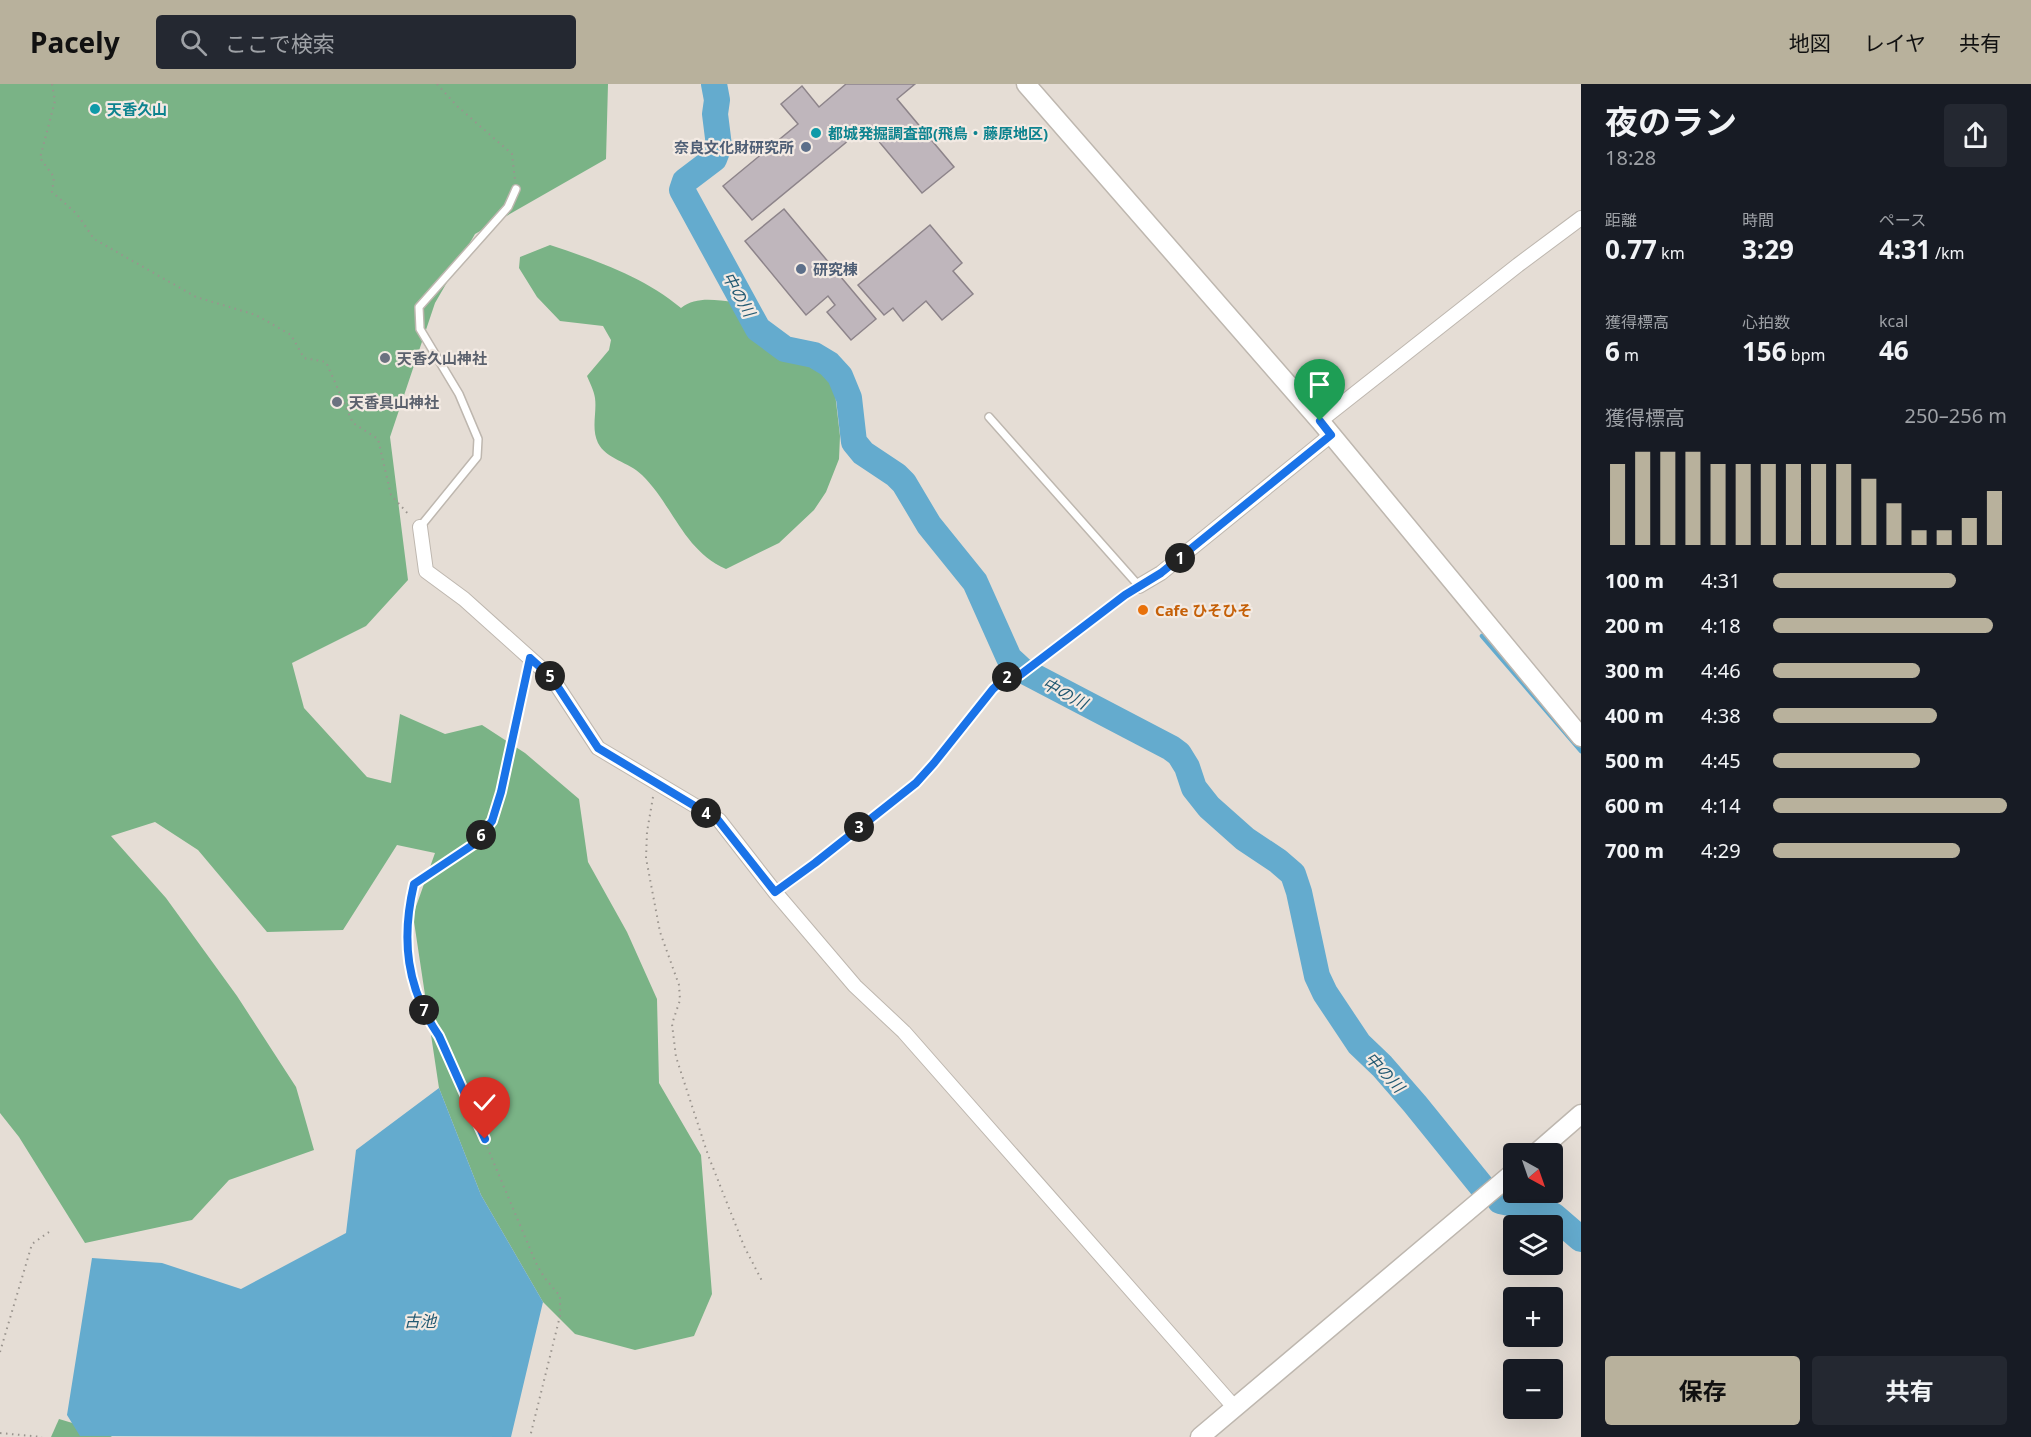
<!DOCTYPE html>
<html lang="ja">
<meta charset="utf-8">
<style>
body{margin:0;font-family:"Noto Sans","Noto Sans JP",sans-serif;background:#242831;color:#f1f3f6;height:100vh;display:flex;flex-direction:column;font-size:22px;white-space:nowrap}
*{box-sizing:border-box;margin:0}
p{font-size:20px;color:#9ea1a6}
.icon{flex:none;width:33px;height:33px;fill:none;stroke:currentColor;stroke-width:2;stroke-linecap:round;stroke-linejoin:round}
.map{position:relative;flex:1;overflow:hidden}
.side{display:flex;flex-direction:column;background:#171b24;width:450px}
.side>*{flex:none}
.needle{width:39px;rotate:140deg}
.tools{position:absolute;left:1503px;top:1059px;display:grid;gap:12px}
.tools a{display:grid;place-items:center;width:60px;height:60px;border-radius:6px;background:#171b24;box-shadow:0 6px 24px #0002;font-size:30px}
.pin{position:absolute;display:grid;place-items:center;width:51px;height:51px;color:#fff;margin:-62px -26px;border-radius:50% 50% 50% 0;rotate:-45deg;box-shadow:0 0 6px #0007}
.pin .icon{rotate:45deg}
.km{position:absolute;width:30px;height:30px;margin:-15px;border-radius:50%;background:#222;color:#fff;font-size:16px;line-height:30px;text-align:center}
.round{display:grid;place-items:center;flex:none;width:63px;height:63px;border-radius:6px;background:#242831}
.overview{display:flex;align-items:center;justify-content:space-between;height:102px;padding:0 24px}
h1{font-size:33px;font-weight:700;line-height:45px}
.stats{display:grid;grid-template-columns:repeat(3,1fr);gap:9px;height:102px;padding:6px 24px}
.stats div{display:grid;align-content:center}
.stats b{font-size:26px;font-weight:700}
.stats small{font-size:16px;font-weight:400}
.stats p{font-size:16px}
.chart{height:168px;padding:12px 24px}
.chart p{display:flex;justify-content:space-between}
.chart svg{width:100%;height:108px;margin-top:6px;stroke:#b8b19c;stroke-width:6}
.action{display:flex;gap:12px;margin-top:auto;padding:12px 24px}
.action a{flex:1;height:69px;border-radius:6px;background:#b8b19c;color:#111;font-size:24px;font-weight:700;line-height:69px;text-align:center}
.action a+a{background:#242831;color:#f1f3f6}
ul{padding:0 24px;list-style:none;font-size:20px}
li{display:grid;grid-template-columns:96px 72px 1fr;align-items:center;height:45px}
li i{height:15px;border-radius:8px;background:#b8b19c}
header{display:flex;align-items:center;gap:36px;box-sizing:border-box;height:84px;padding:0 30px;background:#b8b19c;color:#111}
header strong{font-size:28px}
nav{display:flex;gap:33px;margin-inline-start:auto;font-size:21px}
.search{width:420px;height:54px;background:#242831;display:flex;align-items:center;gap:15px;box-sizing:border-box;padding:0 21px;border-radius:6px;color:#9ea1a6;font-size:22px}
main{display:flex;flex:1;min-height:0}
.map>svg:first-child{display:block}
.forest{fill:#7ab386}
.water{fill:#64abce}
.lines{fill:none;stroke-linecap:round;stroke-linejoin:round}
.stream{stroke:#64abce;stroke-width:4.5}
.river{stroke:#64abce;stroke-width:26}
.building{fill:#bfb6bc;stroke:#8d848a;stroke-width:1.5}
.service-casing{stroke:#beb7af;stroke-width:10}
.minor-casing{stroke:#beb7af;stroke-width:16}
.tertiary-casing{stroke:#beb7af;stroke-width:21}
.path{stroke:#9a948e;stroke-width:2;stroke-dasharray:1.5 4.5;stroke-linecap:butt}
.service{stroke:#fff;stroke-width:7}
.minor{stroke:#fff;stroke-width:14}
.tertiary{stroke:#fff;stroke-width:18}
.route-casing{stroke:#fff;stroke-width:12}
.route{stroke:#1a73e8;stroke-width:8}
.culture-dot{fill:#0f9aa8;stroke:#f3eae3;stroke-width:2}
.service-dot{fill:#5c6f8a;stroke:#f3eae3;stroke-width:2}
.worship-dot{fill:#6b7280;stroke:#f3eae3;stroke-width:2}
.food-dot{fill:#e8710a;stroke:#f3eae3;stroke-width:2}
.labels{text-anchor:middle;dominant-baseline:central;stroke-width:4.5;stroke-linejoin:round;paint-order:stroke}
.culture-label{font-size:15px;font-weight:bold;fill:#0d838f;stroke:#f3eae3;text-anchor:start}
.service-label{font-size:15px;font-weight:bold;fill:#4e5e75;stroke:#f3eae3;text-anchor:end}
.worship-label{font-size:15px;font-weight:bold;fill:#5b616d;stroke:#f3eae3;text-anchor:start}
.food-label{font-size:15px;font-weight:bold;fill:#c56008;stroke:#f3eae3;text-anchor:start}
.water-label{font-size:16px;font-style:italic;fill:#225972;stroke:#f3eae3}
</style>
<header>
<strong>Pacely</strong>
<div class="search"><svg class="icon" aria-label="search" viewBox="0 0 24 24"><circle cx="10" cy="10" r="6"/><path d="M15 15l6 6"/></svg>ここで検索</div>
<nav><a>地図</a><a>レイヤ</a><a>共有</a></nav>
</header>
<main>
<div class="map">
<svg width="1581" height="1353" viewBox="0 0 1581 1353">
<rect width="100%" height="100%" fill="#e5ddd5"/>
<g class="forest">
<path d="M 0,0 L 608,0 L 606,75 L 475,150 L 435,219 L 390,353 L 408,496 L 366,542 L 292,579 L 304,624 L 367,693 L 391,699 L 400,630 L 445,650 L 482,641 L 525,669 L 579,715 L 588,778 L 627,848 L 657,915 L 659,999 L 701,1071 L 712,1210 L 694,1252 L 635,1266 L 575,1250 L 543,1218 L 481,1111 L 439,1004 L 413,831 L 435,769 L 397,761 L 343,846 L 267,848 L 198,766 L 155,738 L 111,752 L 166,814 L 237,912 L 296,1003 L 314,1066 L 229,1096 L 192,1136 L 85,1159 L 19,1053 L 0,1029 Z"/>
<path d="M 550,161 C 595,176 644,193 681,224 C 696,212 715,216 734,218 L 749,233 L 755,250 L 786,272 L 822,280 L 835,309 L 840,352 L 839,375 L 826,408 L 814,426 L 779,459 L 726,485 C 683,466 673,421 642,391 C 629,378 606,375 598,359 C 591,344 597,329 595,314 C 594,307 590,299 587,292 L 609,266 L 611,256 L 603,242 L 560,237 L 537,213 L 519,184 L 520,173 Z"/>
<path d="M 59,1335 L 106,1349 L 112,1353 L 51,1353 Z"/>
</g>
<path class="water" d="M 439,1004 L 481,1111 L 543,1218 L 511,1353 L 80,1352 L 67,1331 L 92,1174 L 162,1179 L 241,1205 L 346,1149 L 356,1066 Z"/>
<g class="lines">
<path class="stream" d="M 1482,552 L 1581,667"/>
<g class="river">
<path d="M 714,0 L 717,16 L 715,30 L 719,62 L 714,75 L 685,97 L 682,106 L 758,245 L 785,265 L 814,271 L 829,280 L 840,292 L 849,314 L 854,358 L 863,369 L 896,391 L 904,399 L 929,441 L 975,498 L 1009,574 L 1022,586 L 1171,664 L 1179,670 L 1187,683 L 1194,704 L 1209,723 L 1245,755 L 1278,777 L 1293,790 L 1299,808 L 1317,892 L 1325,909 L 1359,960 L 1382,982 L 1415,1020 L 1483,1104"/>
<path d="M 1500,1117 L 1543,1126 L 1554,1132 L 1581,1155"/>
</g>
</g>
<g class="building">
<path d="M 846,0 L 915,0 L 897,15 L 954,83 L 922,109 L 866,42 L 752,136 L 723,102 L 798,40 L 781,20 L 802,2 L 819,23 Z"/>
<path d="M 784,125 L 876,235 L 851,256 L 827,228 L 835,221 L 828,212 L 806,231 L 745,157 Z"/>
<path d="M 930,141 L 962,179 L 953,187 L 973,210 L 942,236 L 926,217 L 903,237 L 893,224 L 884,231 L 858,201 Z"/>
</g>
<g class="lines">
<g class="service-casing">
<g id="service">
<path d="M 989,333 L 1139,502"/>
<path d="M 420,443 L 477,373 L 478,355 L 459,310 L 420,245 L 419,223 L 508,123 L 516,105"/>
</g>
</g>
<g class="minor-casing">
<g id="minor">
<path d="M 1320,337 L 1518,181 L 1581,134"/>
<path d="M 420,443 L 426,487 L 464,515 L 552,594 L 598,664 L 719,736 L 775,808 L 855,902 L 904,948 L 1235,1324"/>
<path d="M 1139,502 L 1161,489 L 1331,351"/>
</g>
</g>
<g class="tertiary-casing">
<g id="tertiary">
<path d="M 1026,0 L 1320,337 L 1581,653"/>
<path d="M 1535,1070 L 1581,1030"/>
<path d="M 1200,1353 L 1514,1088"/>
</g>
</g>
<g class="path">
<path d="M 52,0 L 55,17 L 40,74 L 54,93 L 52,108 L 77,130 L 94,155 L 196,213 L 256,231 L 291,251 L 304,274 L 326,278 L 353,339 L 378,355 L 391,411 L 410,432"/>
<path d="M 437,0 L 457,22 L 512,70 L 515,96"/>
<path d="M 527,589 L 501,708 L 492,737 L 474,760 L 414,800 L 410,814 L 407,863 L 414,905 L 456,989 L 536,1179 L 544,1193 L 560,1212 L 560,1232 L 530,1353"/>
<path d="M 653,713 L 647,748 L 646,774 L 660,848 L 679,901 L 680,916 L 672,940 L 676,973 L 708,1071 L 744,1162 L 762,1197"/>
<path d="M 785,801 L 916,699 L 934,679 L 993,605 L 1005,594 L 1014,590 L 1020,591 L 1129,509"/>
<path d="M 0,1268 L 32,1160 L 49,1148"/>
<path d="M 0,1349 L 42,1353"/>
</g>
<use href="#service" class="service"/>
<use href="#minor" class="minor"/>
<use href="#tertiary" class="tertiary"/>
</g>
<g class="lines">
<g class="route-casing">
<path id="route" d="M 485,1055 L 439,952 C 406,904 401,855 414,800 L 474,760 L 492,737 L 501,708 L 530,574 L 552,594 L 598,664 L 718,736 L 775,808 L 815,779 L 916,699 L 934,679 L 993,605 L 1005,594 L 1014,590 L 1020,591 L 1125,511 L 1161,489 L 1331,351 L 1320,337"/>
</g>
<use href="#route" class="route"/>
</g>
<g class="culture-dot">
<circle cx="95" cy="25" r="6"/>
<circle cx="816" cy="49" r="6"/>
</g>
<g class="service-dot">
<circle cx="806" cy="63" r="6"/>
<circle cx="801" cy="185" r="6"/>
</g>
<g class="worship-dot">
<circle cx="385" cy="274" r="6"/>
<circle cx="337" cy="318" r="6"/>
</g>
<circle class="food-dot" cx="1143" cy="526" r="6"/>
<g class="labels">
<g class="culture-label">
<text x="107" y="25">天香久山</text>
<text x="828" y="49">都城発掘調査部(飛鳥・藤原地区)</text>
</g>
<g class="service-label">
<text x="794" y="63">奈良文化財研究所</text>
<text x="813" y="185" text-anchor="start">研究棟</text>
</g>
<g class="worship-label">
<text x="397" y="274">天香久山神社</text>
<text x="349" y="318">天香具山神社</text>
</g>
<g class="food-label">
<text x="1155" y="526">Cafe ひそひそ</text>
</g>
<g class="water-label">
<text transform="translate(739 210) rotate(61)">中の川</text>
<text transform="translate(1065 609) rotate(28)">中の川</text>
<text transform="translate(1385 988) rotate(47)">中の川</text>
<text x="420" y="1237">古池</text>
</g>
</g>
</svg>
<div class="tools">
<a><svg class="needle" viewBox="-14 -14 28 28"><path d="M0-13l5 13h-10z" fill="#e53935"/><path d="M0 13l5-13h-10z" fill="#9ea1a6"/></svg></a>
<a><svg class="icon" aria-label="layers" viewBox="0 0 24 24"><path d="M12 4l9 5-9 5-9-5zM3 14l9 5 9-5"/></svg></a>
<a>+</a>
<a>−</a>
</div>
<div class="pin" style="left:1320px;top:337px;background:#1e9e55"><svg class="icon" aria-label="arrive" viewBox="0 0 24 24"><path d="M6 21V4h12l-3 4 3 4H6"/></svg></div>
<div class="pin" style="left:485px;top:1055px;background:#d93025"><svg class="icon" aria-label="check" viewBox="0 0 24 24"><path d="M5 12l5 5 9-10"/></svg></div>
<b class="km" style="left:1180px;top:474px">1</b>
<b class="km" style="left:1007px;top:593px">2</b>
<b class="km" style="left:859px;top:743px">3</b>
<b class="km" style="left:706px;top:729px">4</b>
<b class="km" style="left:550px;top:592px">5</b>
<b class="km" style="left:481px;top:751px">6</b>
<b class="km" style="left:424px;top:926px">7</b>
</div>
<section class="side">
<div class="overview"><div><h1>夜のラン</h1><p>18:28</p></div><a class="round"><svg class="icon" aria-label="share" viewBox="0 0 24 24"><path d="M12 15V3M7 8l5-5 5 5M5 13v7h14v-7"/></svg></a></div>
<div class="stats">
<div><p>距離</p><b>0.77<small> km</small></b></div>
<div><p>時間</p><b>3:29</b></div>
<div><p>ペース</p><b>4:31<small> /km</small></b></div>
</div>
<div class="stats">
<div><p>獲得標高</p><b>6<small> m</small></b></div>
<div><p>心拍数</p><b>156<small> bpm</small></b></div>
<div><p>kcal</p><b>46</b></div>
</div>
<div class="chart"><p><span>獲得標高</span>250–256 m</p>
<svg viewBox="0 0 160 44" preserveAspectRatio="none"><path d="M5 44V11M15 44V6M25 44V6M35 44V6M45 44V11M55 44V11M65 44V11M75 44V11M85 44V11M95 44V11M105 44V17M115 44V27M125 44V38M135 44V38M145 44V33M155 44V22"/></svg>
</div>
<ul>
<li><b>100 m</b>4:31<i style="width:78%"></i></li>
<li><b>200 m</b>4:18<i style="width:94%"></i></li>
<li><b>300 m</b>4:46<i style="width:63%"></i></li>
<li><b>400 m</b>4:38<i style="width:70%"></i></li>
<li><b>500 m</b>4:45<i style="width:63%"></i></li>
<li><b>600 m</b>4:14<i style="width:100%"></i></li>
<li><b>700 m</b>4:29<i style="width:80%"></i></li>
</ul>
<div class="action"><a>保存</a><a>共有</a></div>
</section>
</main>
